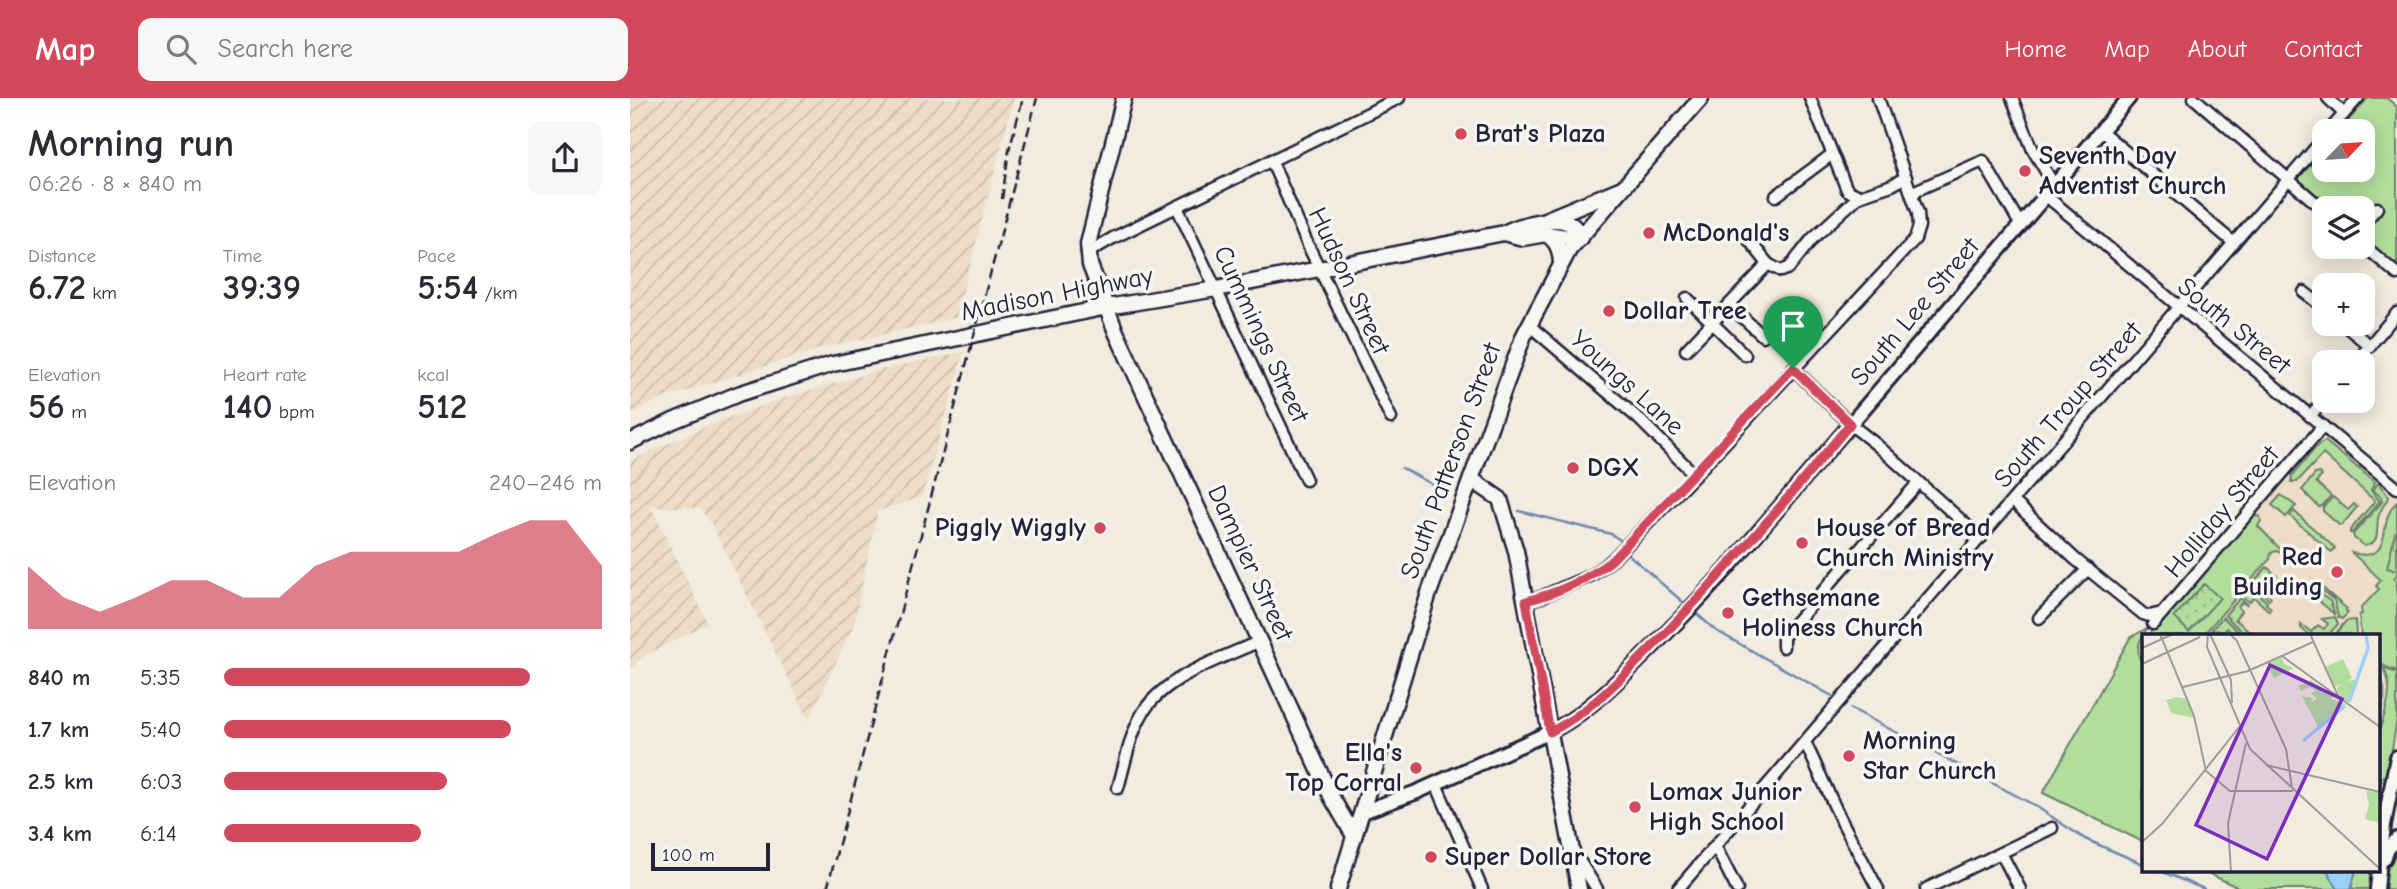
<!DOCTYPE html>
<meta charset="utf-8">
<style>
body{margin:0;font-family:"Comic Neue",sans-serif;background:#f7f7f7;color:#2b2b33;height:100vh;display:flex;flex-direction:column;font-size:26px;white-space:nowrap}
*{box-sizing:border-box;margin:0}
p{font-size:23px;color:#7c7c81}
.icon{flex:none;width:38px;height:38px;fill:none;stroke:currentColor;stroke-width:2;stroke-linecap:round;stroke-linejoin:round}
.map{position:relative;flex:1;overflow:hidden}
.panel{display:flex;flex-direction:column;background:#fff;width:630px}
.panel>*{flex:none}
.needle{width:46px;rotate:65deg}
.tools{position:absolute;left:1682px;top:21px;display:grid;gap:14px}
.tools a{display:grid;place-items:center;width:63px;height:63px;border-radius:14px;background:#fff;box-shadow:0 4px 18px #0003;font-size:35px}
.scale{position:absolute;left:21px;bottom:18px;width:119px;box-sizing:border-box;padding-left:7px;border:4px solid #22223b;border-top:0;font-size:19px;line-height:24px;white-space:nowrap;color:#22223b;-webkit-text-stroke:5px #f6f6f2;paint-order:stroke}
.pin{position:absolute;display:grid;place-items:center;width:60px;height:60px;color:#fff;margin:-72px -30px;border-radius:50% 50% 50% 0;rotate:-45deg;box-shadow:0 0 7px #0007}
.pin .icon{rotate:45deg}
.round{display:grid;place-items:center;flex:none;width:74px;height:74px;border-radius:14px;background:#f7f7f7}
.overview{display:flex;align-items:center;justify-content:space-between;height:119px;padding:0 28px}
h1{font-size:38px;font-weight:600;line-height:52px}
.stats{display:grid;grid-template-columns:repeat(3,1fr);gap:10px;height:119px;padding:7px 28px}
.stats div{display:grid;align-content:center}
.stats b{font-size:35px;font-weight:600}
.stats small{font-size:19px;font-weight:400}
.stats p{font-size:19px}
.chart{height:196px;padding:14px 28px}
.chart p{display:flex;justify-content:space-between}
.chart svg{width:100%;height:126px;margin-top:7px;fill:#d1495b;opacity:.7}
ul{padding:0 28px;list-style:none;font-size:23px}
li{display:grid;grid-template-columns:112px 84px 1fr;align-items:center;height:52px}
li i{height:18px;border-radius:9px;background:#d1495b}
header{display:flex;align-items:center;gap:42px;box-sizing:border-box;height:98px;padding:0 35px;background:#d1495b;color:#fff}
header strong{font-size:33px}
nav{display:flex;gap:38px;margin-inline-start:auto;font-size:24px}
.search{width:490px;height:63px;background:#f7f7f7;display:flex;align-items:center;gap:18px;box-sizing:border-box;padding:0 24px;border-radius:14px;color:#7c7c81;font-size:26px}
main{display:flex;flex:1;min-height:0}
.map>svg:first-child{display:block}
.built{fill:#edddc8}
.industrial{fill:url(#industrial-furrows)}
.grass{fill:#b1de9c;stroke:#6a806c;stroke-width:2}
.forest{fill:url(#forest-firs);stroke:#6a806c;stroke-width:2}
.park{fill:url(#park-dots);stroke:#6a806c;stroke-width:2}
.water{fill:#9bd0f9;stroke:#6b8aad;stroke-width:2}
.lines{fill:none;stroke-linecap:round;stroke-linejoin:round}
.stream{stroke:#6b8aad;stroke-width:2.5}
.minor-casing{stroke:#22223b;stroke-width:15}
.tertiary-casing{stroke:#22223b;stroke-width:18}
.secondary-casing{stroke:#22223b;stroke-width:19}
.primary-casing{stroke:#22223b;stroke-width:19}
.minor{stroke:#f6f6f2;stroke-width:10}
.tertiary{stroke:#f6f6f2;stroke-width:12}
.secondary{stroke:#f6f6f2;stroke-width:14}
.primary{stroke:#f6f6f2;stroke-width:14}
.rail{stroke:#22223b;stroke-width:2.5;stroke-dasharray:10 5;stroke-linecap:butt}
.route-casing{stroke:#fff;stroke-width:14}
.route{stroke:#d1495b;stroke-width:9}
.poi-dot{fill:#d1495b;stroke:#f6f6f2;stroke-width:2.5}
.labels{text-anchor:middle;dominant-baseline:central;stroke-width:7;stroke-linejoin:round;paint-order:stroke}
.poi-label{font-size:26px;font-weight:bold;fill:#22223b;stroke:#f6f6f2;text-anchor:start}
.street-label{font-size:26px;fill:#22223b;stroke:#f6f6f2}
.inset-river{fill:none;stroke:#9bd0f9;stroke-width:3.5}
.inset-road{fill:none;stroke:#9f9b9d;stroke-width:2}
.view{fill:#7b2cbf;fill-opacity:0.15;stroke:#7b2cbf;stroke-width:3.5}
.inset-edge{fill:none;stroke:#22223b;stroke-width:3.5}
</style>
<header>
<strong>Map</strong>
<div class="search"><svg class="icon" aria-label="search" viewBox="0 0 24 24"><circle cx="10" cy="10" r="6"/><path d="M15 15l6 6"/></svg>Search here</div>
<nav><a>Home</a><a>Map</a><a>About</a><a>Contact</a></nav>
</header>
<main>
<section class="panel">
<div class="overview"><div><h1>Morning run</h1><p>06:26 · 8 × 840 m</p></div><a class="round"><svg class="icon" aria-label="share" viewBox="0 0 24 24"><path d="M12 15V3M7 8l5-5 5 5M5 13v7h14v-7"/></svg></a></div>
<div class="stats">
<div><p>Distance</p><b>6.72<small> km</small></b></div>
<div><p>Time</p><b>39:39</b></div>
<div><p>Pace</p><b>5:54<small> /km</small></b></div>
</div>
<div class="stats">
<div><p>Elevation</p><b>56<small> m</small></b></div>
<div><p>Heart rate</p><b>140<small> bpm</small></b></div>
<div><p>kcal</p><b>512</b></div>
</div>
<div class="chart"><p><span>Elevation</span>240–246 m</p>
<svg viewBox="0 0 160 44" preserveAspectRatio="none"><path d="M0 44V22L10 33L20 38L30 33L40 27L50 27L60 33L70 33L80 22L90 17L100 17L110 17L120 17L130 11L140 6L150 6L160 22V44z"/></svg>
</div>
<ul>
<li><b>840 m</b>5:35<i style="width:81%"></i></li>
<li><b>1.7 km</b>5:40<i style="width:76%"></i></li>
<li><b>2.5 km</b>6:03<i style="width:59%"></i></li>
<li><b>3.4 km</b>6:14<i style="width:52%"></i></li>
</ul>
</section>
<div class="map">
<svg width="1767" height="791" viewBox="0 0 1767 791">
<defs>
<pattern id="industrial-furrows" width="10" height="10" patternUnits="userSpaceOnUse" patternTransform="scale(1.75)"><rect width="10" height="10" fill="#edddc8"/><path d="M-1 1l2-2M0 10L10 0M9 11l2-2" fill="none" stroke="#cbbdad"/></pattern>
<pattern id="forest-firs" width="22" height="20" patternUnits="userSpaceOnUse" patternTransform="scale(1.75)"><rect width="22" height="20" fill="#b1de9c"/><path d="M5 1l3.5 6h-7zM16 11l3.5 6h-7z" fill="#98be87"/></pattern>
<pattern id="park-dots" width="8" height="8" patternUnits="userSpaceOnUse" patternTransform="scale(1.75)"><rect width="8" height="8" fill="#b1de9c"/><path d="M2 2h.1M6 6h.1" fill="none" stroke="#98be87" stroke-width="1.8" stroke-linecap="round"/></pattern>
</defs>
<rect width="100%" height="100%" fill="#f2ebdf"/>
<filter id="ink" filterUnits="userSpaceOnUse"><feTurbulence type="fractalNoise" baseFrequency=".0143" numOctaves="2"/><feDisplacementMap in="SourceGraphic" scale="14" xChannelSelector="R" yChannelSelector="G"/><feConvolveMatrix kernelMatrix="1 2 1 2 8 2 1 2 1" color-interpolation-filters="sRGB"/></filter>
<g filter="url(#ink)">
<path class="built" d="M 1695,340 L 1701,343 L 1767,396 L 1767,437 L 1765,436 L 1752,495 L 1767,506 L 1767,637 L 1748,759 L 1748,537 L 1513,537 L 1513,744 L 1413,695 L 1500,540 L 1523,526 L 1527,526 L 1689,343 Z"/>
<g class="industrial">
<path d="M 0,0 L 384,0 L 326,220 L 193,250 L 31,301 L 0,316 Z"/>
<path d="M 334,254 L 292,399 L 248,413 L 224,526 L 179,622 L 81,425 L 70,410 L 33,409 L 20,407 L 78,525 L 14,558 L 0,571 L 0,363 L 83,325 L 154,300 L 250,272 Z"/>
</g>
<g class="grass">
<path d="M 1738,0 L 1757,0 L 1767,9 L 1767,170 L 1733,140 L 1732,110 L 1698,110 L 1669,85 L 1668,81 L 1694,51 L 1694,72 L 1732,72 L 1732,33 L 1709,33 Z"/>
<path d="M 1695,343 L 1745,384 L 1741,392 L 1750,403 L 1722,435 L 1720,435 L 1720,432 L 1745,403 L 1693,356 L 1667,384 L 1661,384 L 1662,378 L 1687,348 Z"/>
<path d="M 1689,375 L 1692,378 L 1686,384 L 1701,398 L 1692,408 L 1689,409 L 1672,392 L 1685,376 Z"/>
<path d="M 1748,385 L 1759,399 C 1755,405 1750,412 1748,420 C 1746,434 1751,445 1734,448 L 1724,440 L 1723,436 L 1752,404 L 1751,399 L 1743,392 Z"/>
<path d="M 1651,397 L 1666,408 L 1656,419 L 1642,407 Z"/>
<path d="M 1703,399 L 1718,412 L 1724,406 L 1727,409 L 1712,427 L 1709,427 L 1693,413 L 1693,409 Z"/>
<path d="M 1767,404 L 1767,437 L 1765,436 L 1763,472 L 1767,470 L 1767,477 L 1764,480 L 1767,483 L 1767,573 L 1756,569 L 1748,563 L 1748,537 L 1731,537 L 1729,517 L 1732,516 L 1731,510 L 1749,491 L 1746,488 L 1751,482 L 1722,455 C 1767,466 1745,423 1767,404 Z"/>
<path d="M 1664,413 L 1705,450 L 1701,454 L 1660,418 Z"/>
<path d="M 1630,418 L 1631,423 L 1628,428 L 1655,456 L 1646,453 L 1641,455 L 1640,461 L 1573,537 L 1518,537 L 1623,419 Z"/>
<path d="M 1637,469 L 1647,478 L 1646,479 L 1642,476 L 1637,481 L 1641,485 L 1634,493 L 1641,499 L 1639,502 L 1622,486 Z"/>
<path d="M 1687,485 L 1717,511 L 1716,513 L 1718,515 L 1712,521 L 1708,519 L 1704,502 L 1685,487 Z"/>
<path d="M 1620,489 L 1637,504 L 1636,506 L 1641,510 L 1639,513 L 1624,499 L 1619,504 L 1612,498 Z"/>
<path d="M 1682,491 L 1700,503 L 1705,517 L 1679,494 Z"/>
<path d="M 1610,500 L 1617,506 L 1616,507 L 1612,504 L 1608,509 L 1611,513 L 1605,521 L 1624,537 C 1610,537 1604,525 1595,517 Z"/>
<path d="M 1593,519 L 1611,537 L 1605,537 L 1597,530 L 1594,533 L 1581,532 Z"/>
<path d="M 1705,519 L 1708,526 L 1700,535 L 1679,537 L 1671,530 L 1671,526 L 1681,534 L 1688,527 L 1694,531 L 1698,526 L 1692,521 Z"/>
<path d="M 1725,522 L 1726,537 L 1706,535 L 1716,523 Z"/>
<path d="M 1517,530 C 1508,545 1505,553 1513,568 L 1513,744 L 1413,695 L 1500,540 Z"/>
<path d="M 1753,570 L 1767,575 L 1767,621 L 1758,675 L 1751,680 L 1752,683 L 1749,683 C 1746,674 1745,651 1748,639 C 1753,616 1767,592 1753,570 Z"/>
<path d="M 1748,577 C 1759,590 1754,606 1748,620 Z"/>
<path d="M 1767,752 L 1767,791 L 1753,791 L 1757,770 Z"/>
<path d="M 1571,772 L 1697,772 L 1708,791 L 1611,791 Z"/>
<path d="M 1726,772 L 1745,772 L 1741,791 L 1721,791 Z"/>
</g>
<path class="forest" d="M 1765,435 L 1767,437 L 1767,470 L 1764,472 L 1757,470 Z"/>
<path class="park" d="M 1574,486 L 1590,500 L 1559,534 L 1544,519 Z"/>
<path class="water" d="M 1697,772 L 1726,772 L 1721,791 L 1708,791 Z"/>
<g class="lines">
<g class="stream">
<path d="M 772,370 L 811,391"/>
<path d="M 889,413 L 981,436 L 992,443"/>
<path d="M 998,456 L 1055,506"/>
<path d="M 1066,515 L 1085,532 L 1202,598"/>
<path d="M 1220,610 L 1404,707 L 1455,741 L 1513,766"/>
<path d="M 1528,772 L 1574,791"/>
</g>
<g class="minor-casing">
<g id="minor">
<path d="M 1180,0 L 1217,92 L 1229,98"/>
<path d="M 1382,0 L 1403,52 L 1424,87"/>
<path d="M 1564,0 L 1694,112"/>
<path d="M 1698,0 L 1714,16"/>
<path d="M 1471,33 L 1604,145"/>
<path d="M 1699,33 L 1728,0"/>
<path d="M 641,62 L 677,145 L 761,320"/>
<path d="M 1415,97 L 1767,390"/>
<path d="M 1146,98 L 1201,57"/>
<path d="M 1282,98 L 1287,92 L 1353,63 L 1390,126"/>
<path d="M 547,109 L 676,382"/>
<path d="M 1732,127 L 1747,110"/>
<path d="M 1115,137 L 1138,166 L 1151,173 L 1159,170 L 1182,141 L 1229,98 L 1262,87 L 1276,79"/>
<path d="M 1732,146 L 1767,176"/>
<path d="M 457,155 L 483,140 L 769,0"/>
<path d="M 1674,194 L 1694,210"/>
<path d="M 1057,200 L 1115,257"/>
<path d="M 1099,207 L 1133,238"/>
<path d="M 1713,226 L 1740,248"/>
<path d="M 899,227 L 1009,321 L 1065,377"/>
<path d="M 1056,252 L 1138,166"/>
<path d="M 1726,264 L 1767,215"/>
<path d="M 1163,270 L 1220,326 L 1247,347 L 1351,440"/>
<path d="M 1680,318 L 1694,302"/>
<path d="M 1383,403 L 1445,461 L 1513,516 L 1519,518 L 1532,515"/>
<path d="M 896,503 L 911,499 L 962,477 L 982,462 L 1065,377 L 1285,141 L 1289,128 L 1288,115 L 1248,0"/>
<path d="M 1409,520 L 1458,471"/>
<path d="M 1523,526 L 1693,328"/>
<path d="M 1153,549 L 1153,539 L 1288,385"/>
<path d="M 1175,644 L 1210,720 L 1248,791"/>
<path d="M 806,686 L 852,791"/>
<path d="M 488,690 C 495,666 500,635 514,613 C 537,577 593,560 630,543"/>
<path d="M 1085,748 L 1107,791"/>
<path d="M 1371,755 L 1390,791"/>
<path d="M 945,756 L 967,791"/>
<path d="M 1048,791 L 1694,40"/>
<path d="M 1296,791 L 1422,730"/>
</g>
</g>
<g class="tertiary-casing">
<g id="tertiary">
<path d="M 732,714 L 787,694 L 920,634 C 952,618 976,594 1001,570 C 1033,539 1065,506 1095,473 L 1499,0"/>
<path d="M 1754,761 L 1758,751 L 1767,741"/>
<path d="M 1747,791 L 1754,727 L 1767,659"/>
</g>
</g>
<g class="secondary-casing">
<g id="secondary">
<path d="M 494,0 L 458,146 L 460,167 L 486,234 L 702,700 L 724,738"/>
<path d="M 874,135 L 893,140 L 916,136 L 949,141"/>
<path d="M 0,344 L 43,323 L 108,296 L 203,266 L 477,209 L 586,191 L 874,135 C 890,127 932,113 945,130 C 947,133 948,137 949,141"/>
<path d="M 841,381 L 870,401 L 886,453 L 949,791"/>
</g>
</g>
<g class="primary-casing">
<g id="primary">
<path d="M 915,122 L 992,90"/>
<path d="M 916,136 C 927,143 930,151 931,165"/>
<path d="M 708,791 L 799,495 L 894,237 L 939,152 L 1071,0"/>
</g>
</g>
<use href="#minor" class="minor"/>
<use href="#tertiary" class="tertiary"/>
<use href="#secondary" class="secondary"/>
<use href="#primary" class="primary"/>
<g class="rail">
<path d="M 372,101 L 379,52 L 393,0"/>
<path d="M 197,791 L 407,0"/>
</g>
</g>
</g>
<g class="lines" filter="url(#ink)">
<g class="route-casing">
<path id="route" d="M 1163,270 L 1220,326 C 1156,403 1092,478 1022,549 C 991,580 960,614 920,634 L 896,503 C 927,495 957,482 982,462 Z"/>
</g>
<use href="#route" class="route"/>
</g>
<g class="poi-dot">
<circle cx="831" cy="36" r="7"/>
<circle cx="1395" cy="73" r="7"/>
<circle cx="1019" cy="135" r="7"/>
<circle cx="979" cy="213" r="7"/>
<circle cx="943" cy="370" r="7"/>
<circle cx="470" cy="430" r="7"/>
<circle cx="1172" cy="445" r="7"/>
<circle cx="1707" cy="474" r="7"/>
<circle cx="1098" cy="515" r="7"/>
<circle cx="1219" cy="658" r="7"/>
<circle cx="786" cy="670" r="7"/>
<circle cx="1005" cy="709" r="7"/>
<circle cx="801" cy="759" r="7"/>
</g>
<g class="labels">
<g class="poi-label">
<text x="845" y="36">Brat's Plaza</text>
<text x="1409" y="58">Seventh Day<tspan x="1409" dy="30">Adventist Church</tspan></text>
<text x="1033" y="135">McDonald's</text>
<text x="993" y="213">Dollar Tree</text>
<text x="957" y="370">DGX</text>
<text x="456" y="430" text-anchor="end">Piggly Wiggly</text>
<text x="1186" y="430">House of Bread<tspan x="1186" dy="30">Church Ministry</tspan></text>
<text x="1693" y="459" text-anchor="end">Red<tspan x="1693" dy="30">Building</tspan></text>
<text x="1112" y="500">Gethsemane<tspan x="1112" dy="30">Holiness Church</tspan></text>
<text x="1233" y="643">Morning<tspan x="1233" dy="30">Star Church</tspan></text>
<text x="772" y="655" text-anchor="end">Ella's<tspan x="772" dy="30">Top Corral</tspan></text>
<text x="1019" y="694">Lomax Junior<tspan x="1019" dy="30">High School</tspan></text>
<text x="815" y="759">Super Dollar Store</text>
</g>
<g class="street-label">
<text transform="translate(719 183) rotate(65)">Hudson Street</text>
<text transform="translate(427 196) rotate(-11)">Madison Highway</text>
<text transform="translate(1285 214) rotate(-50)">South Lee Street</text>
<text transform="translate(1604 228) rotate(39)">South Street</text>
<text transform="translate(631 236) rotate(65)">Cummings Street</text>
<text transform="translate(997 285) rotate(42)">Youngs Lane</text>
<text transform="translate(1438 307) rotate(-49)">South Troup Street</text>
<text transform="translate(821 363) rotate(-70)">South Patterson Street</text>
<text transform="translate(1592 414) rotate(-50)">Holliday Street</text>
<text transform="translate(620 465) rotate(65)">Dampier Street</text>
</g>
</g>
<g transform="translate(1512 536)">
<rect width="238" height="238" fill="#f2ebdf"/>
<path d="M 140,23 L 142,30 L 152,34 L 132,44 L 125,29 ZM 201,25 L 210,44 L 206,47 L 215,45 L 205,69 L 197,64 L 195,54 L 199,50 L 192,53 L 183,33 ZM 169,46 L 192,62 L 189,65 L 204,70 L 176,93 L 160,62 L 171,64 L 169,68 L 175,65 L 169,59 L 174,57 L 168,53 L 159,57 L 156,52 Z" fill="#b1de9c"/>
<path d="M 36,63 L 45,65 L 52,84 L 29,79 L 24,66 ZM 224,157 L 236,158 L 238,194 L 236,188 L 223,185 L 227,171 Z" fill="#b1de9c"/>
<path class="inset-river" d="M 207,68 L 226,14 L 224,0M 161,107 L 203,72"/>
<path class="inset-road" d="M 18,0 L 52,82 L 64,137 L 88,157 L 151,157M 66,0 L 65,13 L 108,115 L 238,235M 68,0 L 89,46 L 90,69M 88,0 L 95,7 L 144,115 L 150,154M 168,0 L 197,64M 0,14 L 31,0M 140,22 L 238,93M 0,30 L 58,3M 41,53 L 106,37 L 171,8M 124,131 L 238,158M 0,208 L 20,190 L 98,92M 89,238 L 86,189 L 104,109"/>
<path class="view" d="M 128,31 L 200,65 L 125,225 L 54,191 Z"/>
<rect width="238" height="238" class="inset-edge"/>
</g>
</svg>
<div class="tools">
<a><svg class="needle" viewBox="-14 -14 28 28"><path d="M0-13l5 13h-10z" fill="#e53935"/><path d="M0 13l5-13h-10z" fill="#7c7c81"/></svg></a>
<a><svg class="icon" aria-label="layers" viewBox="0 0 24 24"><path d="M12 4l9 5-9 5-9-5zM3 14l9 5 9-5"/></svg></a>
<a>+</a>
<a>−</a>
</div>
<div class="scale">100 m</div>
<div class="pin" style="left:1163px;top:270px;background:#1e9e55"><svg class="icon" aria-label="arrive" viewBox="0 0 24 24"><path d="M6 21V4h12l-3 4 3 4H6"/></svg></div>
</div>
</main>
